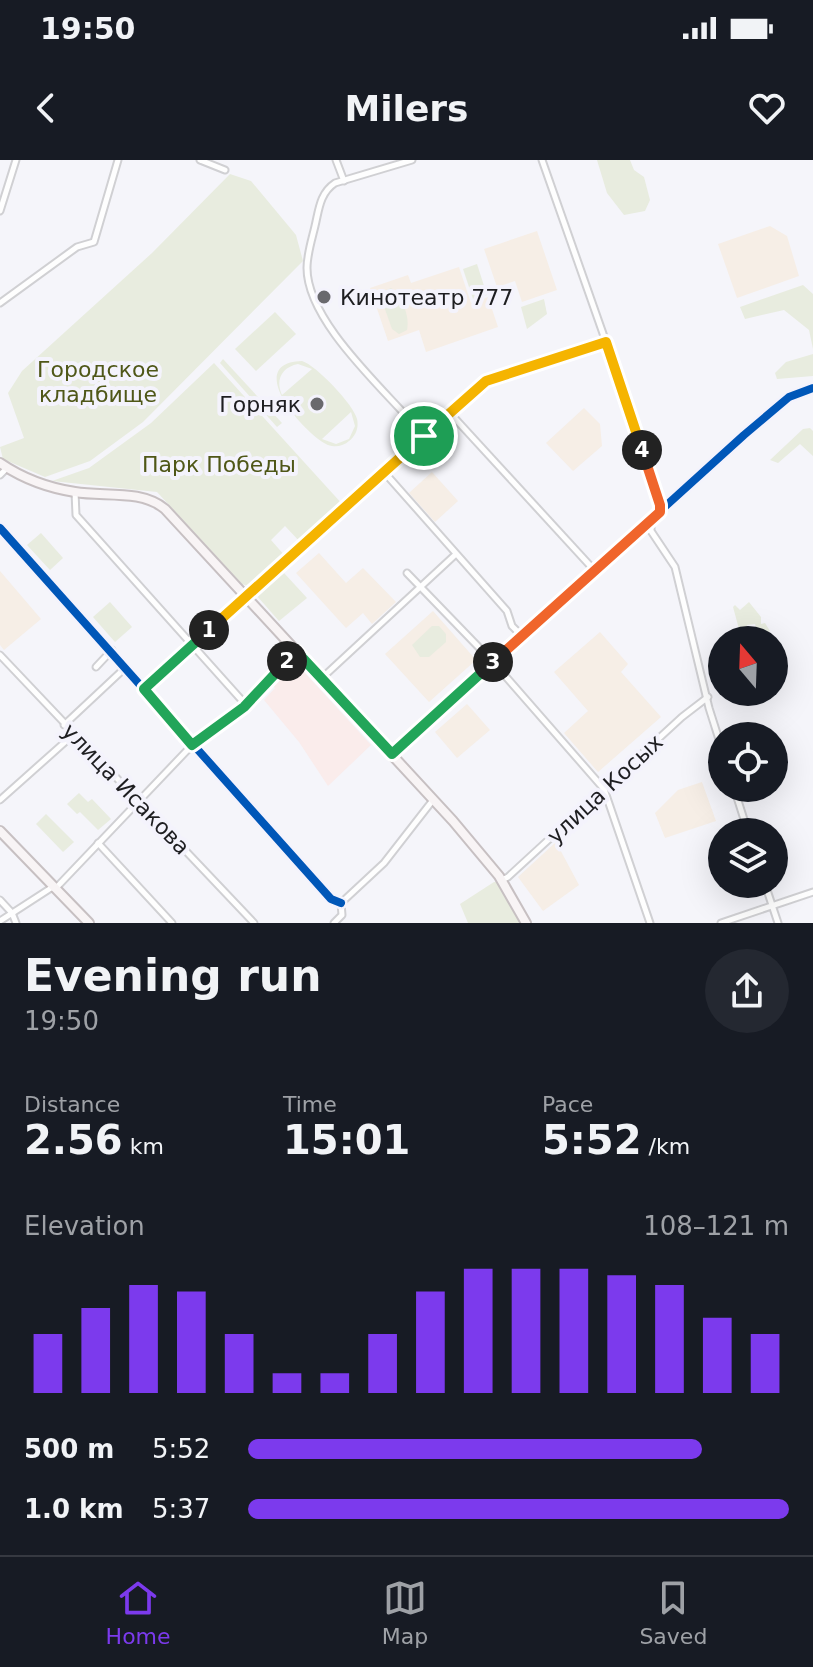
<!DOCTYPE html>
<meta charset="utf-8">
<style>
body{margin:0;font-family:"DejaVu Sans",sans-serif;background:#242831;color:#f1f3f6;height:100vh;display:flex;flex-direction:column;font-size:30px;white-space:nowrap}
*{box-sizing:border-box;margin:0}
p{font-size:26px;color:#9ea1a6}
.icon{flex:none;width:44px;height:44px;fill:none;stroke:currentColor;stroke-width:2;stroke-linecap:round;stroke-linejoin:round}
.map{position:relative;height:763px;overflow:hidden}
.drawer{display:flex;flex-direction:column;background:#171b24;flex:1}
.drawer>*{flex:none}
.needle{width:52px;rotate:341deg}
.tools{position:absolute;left:708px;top:466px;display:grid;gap:16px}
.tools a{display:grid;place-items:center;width:80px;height:80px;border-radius:50%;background:#171b24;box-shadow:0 8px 32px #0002;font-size:40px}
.pin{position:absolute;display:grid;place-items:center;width:68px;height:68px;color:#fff;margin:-34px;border:4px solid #fff;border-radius:50%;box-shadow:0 2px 8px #0007}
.km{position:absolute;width:40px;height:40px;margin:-20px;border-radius:50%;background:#222;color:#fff;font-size:22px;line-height:40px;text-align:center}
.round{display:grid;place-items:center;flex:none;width:84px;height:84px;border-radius:42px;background:#242831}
.overview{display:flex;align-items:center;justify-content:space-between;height:136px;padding:0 24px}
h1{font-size:44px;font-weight:700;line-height:60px}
.figures{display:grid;grid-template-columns:repeat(3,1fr);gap:12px;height:136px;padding:8px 24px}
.figures div{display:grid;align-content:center}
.figures b{font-size:40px;font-weight:700}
.figures small{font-size:22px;font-weight:400}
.figures p{font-size:22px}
.chart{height:224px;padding:16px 24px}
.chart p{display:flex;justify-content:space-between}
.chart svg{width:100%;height:144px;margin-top:8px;stroke:#7c3aed;stroke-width:6}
ul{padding:0 24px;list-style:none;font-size:26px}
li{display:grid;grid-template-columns:128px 96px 1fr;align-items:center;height:60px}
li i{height:20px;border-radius:10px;background:#7c3aed}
.status{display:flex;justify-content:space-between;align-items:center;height:56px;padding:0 40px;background:#171b24;direction:ltr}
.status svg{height:22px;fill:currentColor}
header{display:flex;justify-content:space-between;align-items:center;height:104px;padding:0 24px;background:#171b24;font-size:36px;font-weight:700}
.tabs{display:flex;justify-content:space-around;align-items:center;height:112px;border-top:2px solid #363941;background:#171b24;font-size:22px;color:#9ea1a6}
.tabs a{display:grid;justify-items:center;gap:4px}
.tabs .active{color:#7c3aed}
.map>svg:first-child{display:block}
.commercial{fill:#faeceb}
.education{fill:#f6eee6}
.green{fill:#e8ecdf;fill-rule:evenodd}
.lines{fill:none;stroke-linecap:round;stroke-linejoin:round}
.minor-casing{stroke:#d0d0d3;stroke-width:9}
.major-casing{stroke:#c7c0c2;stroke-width:12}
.minor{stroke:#fefefe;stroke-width:5}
.major{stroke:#f8f4f5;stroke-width:8}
.cycleway-casing{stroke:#f4f3fc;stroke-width:13}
.cycleway{stroke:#0057b8;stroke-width:8}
.split-1-casing{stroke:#fff;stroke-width:16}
.split-2-casing{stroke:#fff;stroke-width:16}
.split-3-casing{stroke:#fff;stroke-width:16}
.split-4-casing{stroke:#fff;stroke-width:16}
.split-5-casing{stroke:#fff;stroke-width:16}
.split-1{stroke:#f5b400;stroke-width:10}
.split-2{stroke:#22a559;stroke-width:10}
.split-3{stroke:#22a559;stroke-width:10}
.split-4{stroke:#f0652b;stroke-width:10}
.split-5{stroke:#f5b400;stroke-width:10}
.poi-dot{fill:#69696d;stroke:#f4f3fc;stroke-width:3}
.labels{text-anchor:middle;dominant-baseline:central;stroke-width:8;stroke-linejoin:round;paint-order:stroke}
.poi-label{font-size:22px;fill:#1e1e21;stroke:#f4f3fc;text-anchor:start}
.park-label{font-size:22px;fill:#4f5718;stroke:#f4f3fc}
.street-label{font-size:22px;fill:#1e1e21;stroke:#f4f3fc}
</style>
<div class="status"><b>19:50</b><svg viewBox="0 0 49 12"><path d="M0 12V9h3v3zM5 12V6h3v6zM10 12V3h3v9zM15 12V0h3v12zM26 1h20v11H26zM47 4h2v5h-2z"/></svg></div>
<header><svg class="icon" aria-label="back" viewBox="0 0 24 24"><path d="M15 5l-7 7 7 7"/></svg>Milers<svg class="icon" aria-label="heart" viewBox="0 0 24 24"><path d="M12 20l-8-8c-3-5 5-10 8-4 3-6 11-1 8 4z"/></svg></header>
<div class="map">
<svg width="813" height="763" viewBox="0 0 813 763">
<rect width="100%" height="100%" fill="#f5f5fa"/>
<path class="commercial" d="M 293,500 L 371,585 L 328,626 L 299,582 L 264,540 L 275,528 L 270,523 Z"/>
<g class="education">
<path d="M 770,66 L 787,76 L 799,116 L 737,138 L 718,84 Z"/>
<path d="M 537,71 L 557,130 L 522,142 L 515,121 L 497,127 L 484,89 Z"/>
<path d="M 459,107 L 471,143 L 488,137 L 498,167 L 426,192 L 419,170 L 388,181 L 370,128 L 408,115 L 411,123 Z"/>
<path d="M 584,248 L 600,264 L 602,286 L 573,311 L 546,283 Z"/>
<path d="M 432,312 L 458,341 L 435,362 L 409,333 Z"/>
<path d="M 319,393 L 346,423 L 363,408 L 396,442 L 372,464 L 363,453 L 346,468 L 296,413 Z"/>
<path d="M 0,411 L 41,459 L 4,490 L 0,485 Z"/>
<path d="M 433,451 L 476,500 L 429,542 L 385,494 Z"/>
<path d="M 600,472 L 628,504 L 621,512 L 661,557 L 598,612 L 564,573 L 588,551 L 554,512 Z"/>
<path d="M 467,544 L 490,570 L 457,598 L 435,572 Z"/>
<path d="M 702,622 L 716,661 L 665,678 L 655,653 L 678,630 Z"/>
<path d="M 556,682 L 579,725 L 543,751 L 518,717 Z"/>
</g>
<g class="green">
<path d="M 597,0 L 630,0 L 634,10 L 644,17 L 650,40 L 645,51 L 624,55 L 607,33 Z"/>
<path d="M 230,14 L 251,21 L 296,75 L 303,101 L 143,262 L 90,301 L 45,317 L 3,299 L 0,287 L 24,278 L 8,233 L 22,211 L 152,93 Z"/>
<path d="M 477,104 L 487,135 L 473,139 L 463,109 Z"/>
<path d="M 803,125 L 813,134 L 813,189 L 809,170 L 784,150 L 745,159 L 740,147 Z"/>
<path d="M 391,128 C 402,137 410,156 407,170 L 399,174 L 392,169 L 381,138 L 384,131 Z"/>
<path d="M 544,139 L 547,154 L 527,169 L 521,147 Z"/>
<path d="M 275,152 L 296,174 L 256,211 L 235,189 Z"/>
<path d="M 813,194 L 813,216 L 777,219 L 775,213 L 786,202 Z"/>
<path d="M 223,199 L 282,263 L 277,267 L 220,203 Z"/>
<path d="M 302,201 C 316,205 354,245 357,259 C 359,267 356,276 349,281 C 345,285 338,287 332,286 C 313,284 238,203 302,201 ZM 298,204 L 312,209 L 282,235 C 275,220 282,207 298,204 ZM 351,252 L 355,266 L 349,279 L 336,284 L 322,279 Z"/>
<path d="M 214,203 L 344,346 L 301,383 L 285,366 L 271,380 L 286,397 L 250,427 L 242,424 L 157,332 L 52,321 L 89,308 L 151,263 Z"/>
<path d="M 810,268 L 813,271 L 813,296 L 800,284 L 778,303 L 770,300 L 803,269 Z"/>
<path d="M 41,373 L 63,398 L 50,410 L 27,385 Z"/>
<path d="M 284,413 L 307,438 L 279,461 L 257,436 Z"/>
<path d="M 110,442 L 132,467 L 115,482 L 93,457 Z"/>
<path d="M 749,442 L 761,457 L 761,464 L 765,463 L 770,471 L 760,480 L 755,464 L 747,465 L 749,480 L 742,480 L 733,447 L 735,445 L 740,450 Z"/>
<path d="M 432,466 L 439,466 L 446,474 L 446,482 L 429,497 L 420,497 L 412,485 Z"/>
<path d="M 79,633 L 88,642 L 92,639 L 111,659 L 98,670 L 80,652 L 77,654 L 67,644 Z"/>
<path d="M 46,654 L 74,682 L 63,692 L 36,664 Z"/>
<path d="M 494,722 L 497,722 L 522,763 L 468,763 L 460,744 Z"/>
</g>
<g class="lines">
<g class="minor-casing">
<g id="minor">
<path d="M 200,0 L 225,10"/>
<path d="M 336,0 L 344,21"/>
<path d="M 412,0 L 335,23 C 320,33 319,49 315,66 C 312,79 307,94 307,108 C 307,164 390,234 424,276"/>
<path d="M 542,0 L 613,202 L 660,351"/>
<path d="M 0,51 L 16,0"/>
<path d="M 0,143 L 77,87 L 94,82 L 118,0"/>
<path d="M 450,253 L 595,411"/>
<path d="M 384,312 L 507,451 L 512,466 L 522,476"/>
<path d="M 0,315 L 7,308"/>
<path d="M 75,332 L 76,355 L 246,545"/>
<path d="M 651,362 L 651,371 L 675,407 L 709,548 L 722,589"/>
<path d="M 0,368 L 331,739 L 341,743"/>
<path d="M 407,413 L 493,502 L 604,629 L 650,763"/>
<path d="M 0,495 L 254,763"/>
<path d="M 96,507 L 112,490"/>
<path d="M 322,518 L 456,394"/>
<path d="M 144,529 L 486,221 L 606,182"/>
<path d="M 64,565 L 126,507"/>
<path d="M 392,594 L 744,275 L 789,237 L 813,228"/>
<path d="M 734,628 L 748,672"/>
<path d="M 0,640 L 74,574"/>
<path d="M 98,683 L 172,763"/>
<path d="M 502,720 L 508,717 L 682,557 L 708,537"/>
<path d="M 765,724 L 778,763"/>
<path d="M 0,740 L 12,753 L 16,763"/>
<path d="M 0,761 L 51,728 L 56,728 L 197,580 L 244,547 L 296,491"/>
<path d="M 334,763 L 342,755 L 341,743 L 384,703 L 433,640"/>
<path d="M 721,763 L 813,732"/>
</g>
</g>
<g class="major-casing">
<g id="major">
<path d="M 0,303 C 22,318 49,328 75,332 C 104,337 141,329 165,349 L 453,661 L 499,716 L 526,763"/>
<path d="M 0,671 L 89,763"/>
</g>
</g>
<use href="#minor" class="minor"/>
<use href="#major" class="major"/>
<g class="cycleway-casing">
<g id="cycleway">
<path d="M 0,368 L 331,739 L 341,743"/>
<path d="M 144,529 L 486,221 L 606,182"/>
<path d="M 392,594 L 744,275 L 789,237 L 813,228"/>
</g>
</g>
<use href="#cycleway" class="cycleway"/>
</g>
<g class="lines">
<g class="split-1-casing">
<path id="split-1" d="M 209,470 L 424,276"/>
</g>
<g class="split-2-casing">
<path id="split-2" d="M 209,470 L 144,529 L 192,585 L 244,547 L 287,501"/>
</g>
<g class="split-3-casing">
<path id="split-3" d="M 287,501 L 296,491 L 392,594 L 493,502"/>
</g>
<g class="split-4-casing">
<path id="split-4" d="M 493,502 L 660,352 L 660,345 L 642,290"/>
</g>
<g class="split-5-casing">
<path id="split-5" d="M 424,276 L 486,221 L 606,182 L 642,290"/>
</g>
<use href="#split-1" class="split-1"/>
<use href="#split-2" class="split-2"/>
<use href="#split-3" class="split-3"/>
<use href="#split-4" class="split-4"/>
<use href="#split-5" class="split-5"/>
</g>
<g class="poi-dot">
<circle cx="324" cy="137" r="8"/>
<circle cx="317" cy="244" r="8"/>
</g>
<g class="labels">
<g class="poi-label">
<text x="340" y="137">Кинотеатр 777</text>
<text x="301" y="244" text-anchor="end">Горняк</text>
</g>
<g class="park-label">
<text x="98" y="209">Городское<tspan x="98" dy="25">кладбище</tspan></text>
<text x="219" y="304">Парк Победы</text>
</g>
<g class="street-label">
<text transform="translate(126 629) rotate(46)">улица Исакова</text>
<text transform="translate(605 629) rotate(-43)">улица Косых</text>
</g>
</g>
</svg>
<div class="tools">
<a><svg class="needle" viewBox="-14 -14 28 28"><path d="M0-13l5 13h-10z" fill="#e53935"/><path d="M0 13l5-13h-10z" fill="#9ea1a6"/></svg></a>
<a><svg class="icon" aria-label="locate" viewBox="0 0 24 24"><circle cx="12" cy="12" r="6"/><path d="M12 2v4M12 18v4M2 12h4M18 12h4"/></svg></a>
<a><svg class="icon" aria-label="layers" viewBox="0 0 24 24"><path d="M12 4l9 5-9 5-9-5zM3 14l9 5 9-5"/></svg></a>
</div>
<div class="pin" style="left:424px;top:276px;background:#1e9e55"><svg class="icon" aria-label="arrive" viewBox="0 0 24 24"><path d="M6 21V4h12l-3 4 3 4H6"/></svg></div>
<b class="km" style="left:209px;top:470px">1</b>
<b class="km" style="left:287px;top:501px">2</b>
<b class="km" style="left:493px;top:502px">3</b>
<b class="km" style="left:642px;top:290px">4</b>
</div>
<section class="drawer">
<div class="overview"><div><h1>Evening run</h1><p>19:50</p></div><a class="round"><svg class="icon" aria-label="share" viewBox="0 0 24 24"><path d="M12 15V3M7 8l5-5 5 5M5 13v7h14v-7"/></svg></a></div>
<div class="figures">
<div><p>Distance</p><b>2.56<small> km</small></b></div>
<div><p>Time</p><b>15:01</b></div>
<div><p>Pace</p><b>5:52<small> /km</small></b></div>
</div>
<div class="chart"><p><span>Elevation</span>108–121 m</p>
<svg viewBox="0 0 160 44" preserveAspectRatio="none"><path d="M5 44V26M15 44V18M25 44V11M35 44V13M45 44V26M55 44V38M65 44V38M75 44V26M85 44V13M95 44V6M105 44V6M115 44V6M125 44V8M135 44V11M145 44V21M155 44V26"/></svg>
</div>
<ul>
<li><b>500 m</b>5:52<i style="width:84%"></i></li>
<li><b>1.0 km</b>5:37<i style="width:100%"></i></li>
</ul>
</section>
<nav class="tabs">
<a class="active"><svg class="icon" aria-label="home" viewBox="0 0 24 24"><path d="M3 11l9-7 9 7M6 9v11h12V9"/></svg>Home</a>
<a><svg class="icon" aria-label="map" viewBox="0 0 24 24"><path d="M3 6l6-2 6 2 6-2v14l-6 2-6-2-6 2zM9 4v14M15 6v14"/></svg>Map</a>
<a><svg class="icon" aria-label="saved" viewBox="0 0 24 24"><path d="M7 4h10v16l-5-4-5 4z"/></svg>Saved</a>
</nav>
